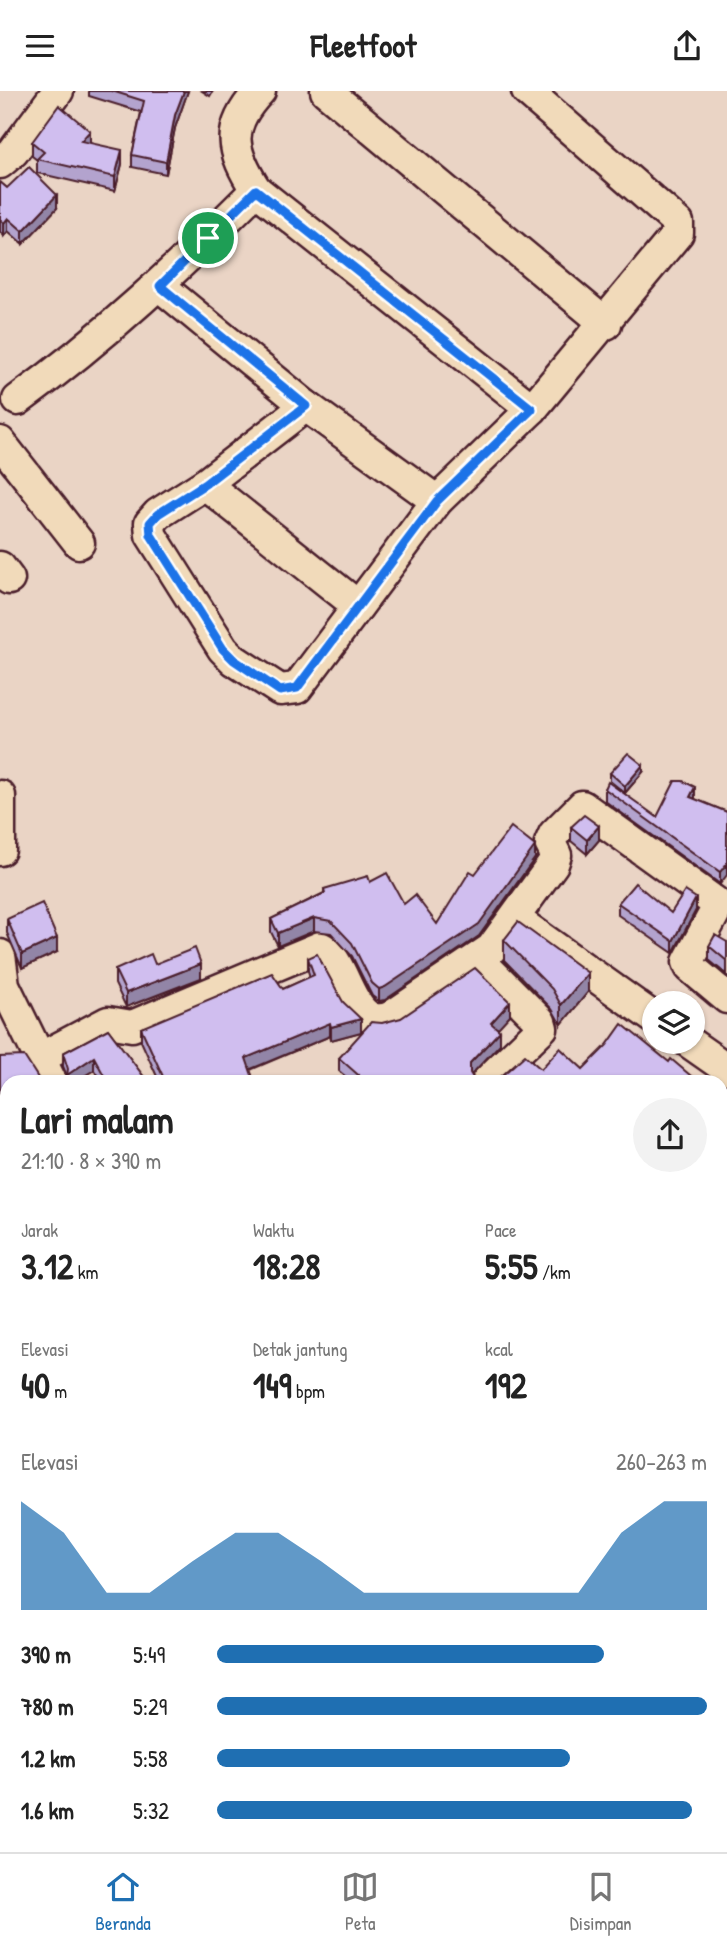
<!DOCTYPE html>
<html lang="id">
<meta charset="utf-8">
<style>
body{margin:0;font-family:"Patrick Hand",sans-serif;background:#f2f2f2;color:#222;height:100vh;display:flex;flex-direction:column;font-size:26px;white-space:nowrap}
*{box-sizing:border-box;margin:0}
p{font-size:23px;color:#767676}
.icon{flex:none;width:38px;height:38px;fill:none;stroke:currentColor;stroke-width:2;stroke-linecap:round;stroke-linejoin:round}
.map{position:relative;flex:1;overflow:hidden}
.side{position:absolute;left:0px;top:984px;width:728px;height:779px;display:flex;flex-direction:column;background:#fff;border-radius:21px 21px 0 0;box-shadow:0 2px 5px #0004}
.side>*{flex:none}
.tools{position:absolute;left:642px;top:900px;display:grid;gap:14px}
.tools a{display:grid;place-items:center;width:63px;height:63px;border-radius:50%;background:#fff;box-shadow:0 2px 5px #0004;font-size:35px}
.pin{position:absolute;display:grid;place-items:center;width:60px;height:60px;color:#fff;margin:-30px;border:4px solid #fff;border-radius:50%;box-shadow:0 2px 7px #0007}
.round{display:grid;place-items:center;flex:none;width:74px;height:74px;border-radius:37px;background:#f2f2f2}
.headline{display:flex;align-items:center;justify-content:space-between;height:119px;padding:0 21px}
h1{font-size:38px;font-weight:700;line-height:52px}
.figures{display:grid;grid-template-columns:repeat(3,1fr);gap:10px;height:119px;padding:7px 21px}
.figures div{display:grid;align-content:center}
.figures b{font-size:35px;font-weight:700}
.figures small{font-size:19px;font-weight:400}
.figures p{font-size:19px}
.chart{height:196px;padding:14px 21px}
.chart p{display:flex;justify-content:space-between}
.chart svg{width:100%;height:126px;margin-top:7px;fill:#1f6fb2;opacity:.7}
ul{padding:0 21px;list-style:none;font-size:23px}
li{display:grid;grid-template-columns:112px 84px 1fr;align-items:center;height:52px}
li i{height:18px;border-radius:9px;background:#1f6fb2}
header{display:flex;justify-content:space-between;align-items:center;height:91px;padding:0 21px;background:#fff;font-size:32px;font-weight:700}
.dock{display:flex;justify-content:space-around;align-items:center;height:98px;border-top:2px solid #e0e0e0;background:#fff;font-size:19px;color:#767676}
.dock a{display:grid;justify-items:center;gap:4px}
.dock .active{color:#1f6fb2}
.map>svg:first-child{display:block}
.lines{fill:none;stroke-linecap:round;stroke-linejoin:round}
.minor-casing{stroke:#4a1f2b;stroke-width:35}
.minor{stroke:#f1daba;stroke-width:30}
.wall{fill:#b3a3ce;stroke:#4a1f2b;stroke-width:2}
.shaded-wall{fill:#9285a7;stroke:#4a1f2b;stroke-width:2}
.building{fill:#d0beef;stroke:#4a1f2b;stroke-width:2}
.route-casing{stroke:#fff;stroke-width:14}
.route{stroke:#1a73e8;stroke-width:9}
</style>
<header><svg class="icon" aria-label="menu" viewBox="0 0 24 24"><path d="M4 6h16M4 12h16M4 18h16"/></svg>Fleetfoot<svg class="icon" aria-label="share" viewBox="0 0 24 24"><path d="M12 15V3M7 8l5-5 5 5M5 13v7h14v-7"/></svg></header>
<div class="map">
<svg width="727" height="1761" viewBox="0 0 727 1761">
<rect width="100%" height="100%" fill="#ead4c5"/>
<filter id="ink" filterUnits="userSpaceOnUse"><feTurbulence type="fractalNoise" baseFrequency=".0143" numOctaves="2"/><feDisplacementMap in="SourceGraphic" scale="14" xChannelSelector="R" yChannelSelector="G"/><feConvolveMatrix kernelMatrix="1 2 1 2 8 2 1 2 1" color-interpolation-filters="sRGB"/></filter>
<g filter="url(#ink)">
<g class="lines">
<g class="minor-casing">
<g id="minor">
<path d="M 326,0 L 606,233"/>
<path d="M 0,72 L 13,61 L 58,0"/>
<path d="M 256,99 L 532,318"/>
<path d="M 160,195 L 306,315 L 437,410"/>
<path d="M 18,309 C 105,246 180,175 256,99 C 231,59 225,37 260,0"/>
<path d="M 306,315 L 205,393 L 158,423 L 150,432 L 151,444 L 223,558 L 234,569 L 280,599 L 297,597 L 437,410 L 532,318 L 678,142 L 678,132 L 527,0"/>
<path d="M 0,351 L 79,452"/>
<path d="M 205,393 L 358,515"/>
<path d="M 0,476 L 9,488"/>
<path d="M 0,705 L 0,759"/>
<path d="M 515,828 L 654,927"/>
<path d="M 0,864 L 4,894 L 51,990"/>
<path d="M 478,868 L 540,930 L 542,937 L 487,990"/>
<path d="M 687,950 L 727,978"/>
<path d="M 38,968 L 108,931 L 132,935 L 320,856 C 348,868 350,945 392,925 L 491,858 L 553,773 L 556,764 L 550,752 L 554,743 L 582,715 L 715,811 L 715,821 L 688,871 L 690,876 L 727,907"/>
<path d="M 721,1052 L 727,1047"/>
<path d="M 0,1229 L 7,1223"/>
<path d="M 721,1483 L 727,1486"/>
<path d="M 0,1507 L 7,1515"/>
<path d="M 0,1656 L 7,1663"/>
<path d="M 0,1722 L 7,1715"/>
<path d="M 233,1755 L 239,1761"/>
<path d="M 120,1761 L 126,1755"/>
<path d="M 384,1761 L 389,1755"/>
</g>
</g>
<use href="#minor" class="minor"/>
</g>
<g class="wall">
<path d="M 89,0 L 188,0 L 175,37 L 166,83 L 132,76 L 132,64 L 141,21 L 89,5 Z"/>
<path d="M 202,0 L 213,0 L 210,5 Z"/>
<path d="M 32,51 L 90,52 L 122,73 L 115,100 L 37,82 L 37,69 L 32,65 Z"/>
<path d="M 0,91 L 7,97 L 57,117 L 23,153 L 8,140 L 4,145 L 0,141 Z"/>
<path d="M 643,681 L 625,702 L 610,690 L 610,682 Z"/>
<path d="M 605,698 L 657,726 L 695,708 L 727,721 L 720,793 L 605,710 Z"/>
<path d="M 571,736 L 599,749 L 587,763 L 571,750 Z"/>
<path d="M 535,767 L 479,845 L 385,909 L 379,910 L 372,905 L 352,865 L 331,842 L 314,840 L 278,855 L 271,841 L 271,828 L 324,802 L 324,798 L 370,791 L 437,833 L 475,783 Z"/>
<path d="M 618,812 L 671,822 L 696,819 L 673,862 L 618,824 Z"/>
<path d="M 7,828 L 57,861 L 22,877 L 7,842 Z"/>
<path d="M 504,849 L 588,901 L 561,934 L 552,918 L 504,869 Z"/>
<path d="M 727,851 L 727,884 L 709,869 L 709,855 Z"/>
<path d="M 308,867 L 343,911 L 361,941 L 331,949 L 330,945 L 250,979 L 254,990 L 159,990 L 141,950 L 141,937 L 283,898 L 310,886 L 308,880 Z"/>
<path d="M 155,873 L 201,887 L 126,916 L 115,893 L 115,879 Z"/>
<path d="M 510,924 L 497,937 L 500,953 L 471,984 L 475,990 L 479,990 L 351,990 L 339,980 L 339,967 L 382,932 Z"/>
<path d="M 108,938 L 147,990 L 101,990 L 94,979 L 76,990 L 67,990 L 67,985 L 63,975 L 63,962 Z"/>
<path d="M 727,1103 L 727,1264 L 723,1260 L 721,1260 L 721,1113 Z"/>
<path d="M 0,1176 L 7,1176 L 7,1206 L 3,1206 L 0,1208 Z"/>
<path d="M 7,1230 L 7,1491 L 0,1490 L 0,1232 Z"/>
<path d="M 721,1334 L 727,1339 L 727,1469 L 721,1466 Z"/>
<path d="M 721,1488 L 727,1490 L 727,1556 L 721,1555 Z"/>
<path d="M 0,1517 L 7,1519 L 7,1641 L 5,1639 L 0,1641 Z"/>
<path d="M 721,1614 L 727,1616 L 727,1680 L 721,1678 Z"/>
<path d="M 612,1755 L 638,1755 L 634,1761 L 621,1761 Z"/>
<path d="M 671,1755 L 721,1755 L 682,1759 Z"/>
</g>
<g class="shaded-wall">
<path d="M 184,0 L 188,0 L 175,37 L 166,83 L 166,71 L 175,24 Z"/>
<path d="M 90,40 L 90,54 L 81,50 Z"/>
<path d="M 122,59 L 122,73 L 115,100 L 115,86 Z"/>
<path d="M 57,104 L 57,117 L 23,153 L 23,140 Z"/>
<path d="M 8,127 L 8,140 L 4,145 L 4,132 Z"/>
<path d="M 643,674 L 643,681 L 625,702 L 625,695 Z"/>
<path d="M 695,696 L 695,708 L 690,706 Z"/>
<path d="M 599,735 L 599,749 L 587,763 L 587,749 Z"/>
<path d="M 535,755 L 535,767 L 479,845 L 385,909 L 379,910 L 379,898 Z"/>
<path d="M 727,772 L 727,784 L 720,793 L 720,781 Z"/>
<path d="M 696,807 L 696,819 L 673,862 L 673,850 Z"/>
<path d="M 314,827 L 314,840 L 278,855 L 278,842 Z"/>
<path d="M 57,847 L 57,861 L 22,877 L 22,863 Z"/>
<path d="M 201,873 L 201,887 L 126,916 L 126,902 Z"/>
<path d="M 588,882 L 588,901 L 561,934 L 561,914 Z"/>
<path d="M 510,911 L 510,924 L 491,945 L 491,932 Z"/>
<path d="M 361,928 L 361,941 L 331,949 L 331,936 Z"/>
<path d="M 330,932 L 330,945 L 246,980 L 246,967 Z"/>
<path d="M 500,940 L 500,953 L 470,985 L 470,972 Z"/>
<path d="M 94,966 L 94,979 L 76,990 L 67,990 L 67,984 Z"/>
<path d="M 7,1107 L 7,1120 L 0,1122 L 0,1109 Z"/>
<path d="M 3,1193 L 3,1206 L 0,1208 L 0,1195 Z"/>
<path d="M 5,1626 L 5,1639 L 0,1641 L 0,1628 Z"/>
<path d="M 7,1679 L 7,1692 L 0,1699 L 0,1686 Z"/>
<path d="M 308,1755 L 324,1755 L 317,1761 L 300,1761 Z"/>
<path d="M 631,1755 L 638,1755 L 634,1761 L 631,1761 Z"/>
</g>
<g class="building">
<path d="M 112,0 L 184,0 L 175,24 L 166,71 L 132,64 L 144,10 Z"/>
<path d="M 59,14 L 90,40 L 81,50 L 122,59 L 115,86 L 37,68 L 44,61 L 32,51 Z"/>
<path d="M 29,76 L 57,104 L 23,140 L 8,127 L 4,132 L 0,128 L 0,91 L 7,97 Z"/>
<path d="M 628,662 L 643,674 L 625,695 L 610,682 Z"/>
<path d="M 675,690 L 683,690 L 695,696 L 690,706 L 727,721 L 727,772 L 720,781 L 605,698 L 608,691 L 657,726 Z"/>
<path d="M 584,724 L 599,735 L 587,749 L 571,736 Z"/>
<path d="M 511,736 L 535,755 L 479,833 L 385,896 L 379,898 L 372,892 L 352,852 L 331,830 L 314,827 L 278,842 L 271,828 L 325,802 L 324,798 L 368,785 L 370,791 L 387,782 L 404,813 L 415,804 L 437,833 L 470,780 L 475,783 Z"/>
<path d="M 635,792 L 671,822 L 685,800 L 696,807 L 673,850 L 618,812 Z"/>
<path d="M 42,812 L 57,847 L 22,863 L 7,828 Z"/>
<path d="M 518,831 L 588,882 L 561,914 L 552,898 L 504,849 Z"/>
<path d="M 715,844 L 727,851 L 727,870 L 709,855 Z"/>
<path d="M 195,857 L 201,873 L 126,902 L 115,879 L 151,863 L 155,873 Z"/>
<path d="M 317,863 L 343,911 L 361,928 L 331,936 L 330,932 L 246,967 L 254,990 L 165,990 L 141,937 L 272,882 L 283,898 L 314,884 L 308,867 Z"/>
<path d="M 475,877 L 510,911 L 491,932 L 500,940 L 470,972 L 470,982 L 475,990 L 479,990 L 365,990 L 339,967 L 371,931 L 382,932 L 401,927 Z"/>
<path d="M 622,933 L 669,971 L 671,968 L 697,990 L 496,990 L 525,964 L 541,978 L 560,957 L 583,978 L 607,954 Z"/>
<path d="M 108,938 L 147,990 L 107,990 L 94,966 L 67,984 L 68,978 L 63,962 Z"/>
<path d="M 24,965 L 40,990 L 7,990 L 7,1107 L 0,1109 L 0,966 Z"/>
<path d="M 727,1103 L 727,1251 L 723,1247 L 721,1247 L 721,1113 Z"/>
<path d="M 4,1173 L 7,1176 L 7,1193 L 3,1193 L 0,1195 L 0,1176 Z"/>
<path d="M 7,1230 L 7,1478 L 0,1477 L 0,1320 L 5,1314 L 0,1309 L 0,1232 Z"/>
<path d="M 721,1334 L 727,1339 L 727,1456 L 721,1453 Z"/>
<path d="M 721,1488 L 727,1490 L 727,1543 L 721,1542 Z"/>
<path d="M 0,1517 L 7,1519 L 7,1628 L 5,1626 L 0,1628 Z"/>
<path d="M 721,1614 L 727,1616 L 727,1667 L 721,1665 Z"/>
<path d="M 0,1664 L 7,1666 L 7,1679 L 0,1686 Z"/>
<path d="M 7,1728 L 7,1755 L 106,1755 L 107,1760 L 111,1761 L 0,1761 L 0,1736 Z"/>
<path d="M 721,1750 L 727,1754 L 727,1761 L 681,1761 L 685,1755 L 721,1755 Z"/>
<path d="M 137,1755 L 222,1755 L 223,1757 L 219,1761 L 129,1761 Z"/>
<path d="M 272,1755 L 308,1755 L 300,1761 L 265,1761 Z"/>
<path d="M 448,1755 L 557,1755 L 565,1761 L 449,1761 L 452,1759 Z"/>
</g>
</g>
<g class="lines" filter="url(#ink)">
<g class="route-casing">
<path id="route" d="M 256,99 L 532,318 L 437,410 L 297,597 L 280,600 L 234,569 L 223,558 L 151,444 L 150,432 L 158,423 L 205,393 L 306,315 L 160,195 Z"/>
</g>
<use href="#route" class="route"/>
</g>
</svg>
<div class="tools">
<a><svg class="icon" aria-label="layers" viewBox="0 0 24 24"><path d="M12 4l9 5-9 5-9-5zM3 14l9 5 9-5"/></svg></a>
</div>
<div class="pin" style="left:208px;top:147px;background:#1e9e55"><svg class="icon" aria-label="arrive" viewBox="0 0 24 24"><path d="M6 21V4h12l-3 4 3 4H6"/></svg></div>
<section class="side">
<div class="headline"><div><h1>Lari malam</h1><p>21:10 · 8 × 390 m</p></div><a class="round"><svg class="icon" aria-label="share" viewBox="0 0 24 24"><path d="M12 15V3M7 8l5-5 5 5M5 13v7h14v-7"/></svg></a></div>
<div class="figures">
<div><p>Jarak</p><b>3.12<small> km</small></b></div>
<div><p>Waktu</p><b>18:28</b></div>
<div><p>Pace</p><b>5:55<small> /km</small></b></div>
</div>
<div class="figures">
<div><p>Elevasi</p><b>40<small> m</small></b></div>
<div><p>Detak jantung</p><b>149<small> bpm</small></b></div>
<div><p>kcal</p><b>192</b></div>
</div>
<div class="chart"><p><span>Elevasi</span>260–263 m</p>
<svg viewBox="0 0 160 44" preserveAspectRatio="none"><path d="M0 44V6L10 17L20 38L30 38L40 27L50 17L60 17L70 27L80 38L90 38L100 38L110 38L120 38L130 38L140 17L150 6L160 6V44z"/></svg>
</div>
<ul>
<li><b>390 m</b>5:49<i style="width:79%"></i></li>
<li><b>780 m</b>5:29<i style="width:100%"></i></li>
<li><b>1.2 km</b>5:58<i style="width:72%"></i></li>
<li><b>1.6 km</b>5:32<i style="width:97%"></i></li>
</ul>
</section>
</div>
<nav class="dock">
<a class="active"><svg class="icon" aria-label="home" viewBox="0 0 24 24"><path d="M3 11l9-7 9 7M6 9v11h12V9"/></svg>Beranda</a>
<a><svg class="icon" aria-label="map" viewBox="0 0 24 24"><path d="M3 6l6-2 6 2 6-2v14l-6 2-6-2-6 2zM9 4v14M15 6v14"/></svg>Peta</a>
<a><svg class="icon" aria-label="saved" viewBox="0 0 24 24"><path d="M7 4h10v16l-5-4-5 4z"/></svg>Disimpan</a>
</nav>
